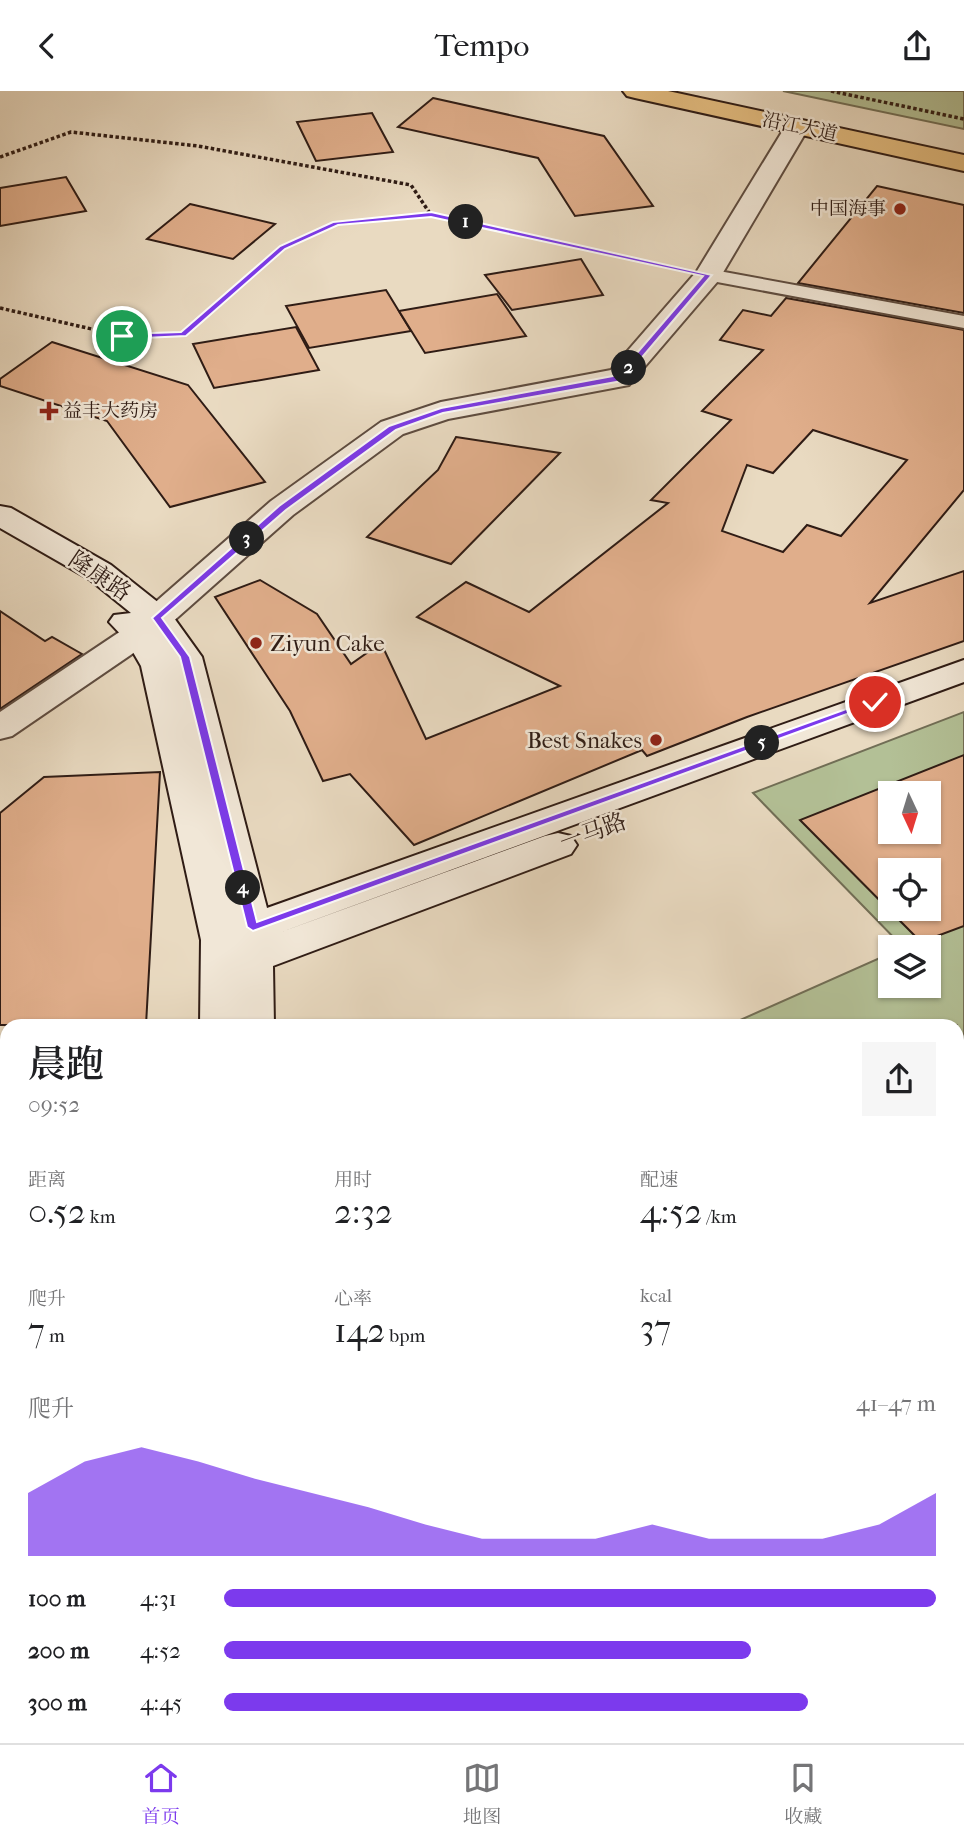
<!DOCTYPE html>
<html lang="zh">
<meta charset="utf-8">
<style>
body{margin:0;font-family:"IM FELL French Canon","Noto Serif SC",serif;background:#f6f6f6;color:#202124;height:100vh;display:flex;flex-direction:column;font-size:26px;white-space:nowrap}
*{box-sizing:border-box;margin:0}
p{font-size:23px;color:#757577}
.icon{flex:none;width:38px;height:38px;fill:none;stroke:currentColor;stroke-width:2;stroke-linecap:round;stroke-linejoin:round}
.map{position:relative;flex:1;overflow:hidden}
.drawer{position:absolute;left:0px;top:928px;width:964px;height:724px;display:flex;flex-direction:column;background:#fff;border-radius:21px 21px 0 0;box-shadow:0 2px 5px #0004}
.drawer>*{flex:none}
.needle{width:46px;rotate:176deg}
.buttons{position:absolute;left:878px;top:690px;display:grid;gap:14px}
.buttons a{display:grid;place-items:center;width:63px;height:63px;border-radius:0px;background:#fff;box-shadow:0 2px 5px #0004;font-size:35px}
.pin{position:absolute;display:grid;place-items:center;width:60px;height:60px;color:#fff;margin:-30px;border:4px solid #fff;border-radius:50%;box-shadow:0 2px 7px #0007}
.km{position:absolute;width:35px;height:35px;margin:-18px;border-radius:50%;background:#222;color:#fff;font-size:19px;line-height:35px;text-align:center}
.round{display:grid;place-items:center;flex:none;width:74px;height:74px;border-radius:0px;background:#f6f6f6}
.head{display:flex;align-items:center;justify-content:space-between;height:119px;padding:0 28px}
h1{font-size:38px;font-weight:600;line-height:52px}
.stats{display:grid;grid-template-columns:repeat(3,1fr);gap:10px;height:119px;padding:7px 28px}
.stats div{display:grid;align-content:center}
.stats b{font-size:35px;font-weight:600}
.stats small{font-size:19px;font-weight:400}
.stats p{font-size:19px}
.chart{height:196px;padding:14px 28px}
.chart p{display:flex;justify-content:space-between}
.chart svg{width:100%;height:126px;margin-top:7px;fill:#7c3aed;opacity:.7}
ul{padding:0 28px;list-style:none;font-size:23px}
li{display:grid;grid-template-columns:112px 84px 1fr;align-items:center;height:52px}
li i{height:18px;border-radius:9px;background:#7c3aed}
header{display:flex;justify-content:space-between;align-items:center;height:91px;padding:0 28px;background:#fff;font-size:32px;font-weight:600}
.tab-bar{display:flex;justify-content:space-around;align-items:center;height:98px;border-top:2px solid #e0e0e0;background:#fff;font-size:19px;color:#757577}
.tab-bar a{display:grid;justify-items:center;gap:4px}
.tab-bar .selected{color:#7c3aed}
.map>svg:first-child{display:block}
.green{fill:#b3c096;stroke:#716e56;stroke-width:2;fill-rule:evenodd}
.building{fill:#e0ae8b;stroke:#2f1c15;stroke-width:2;fill-rule:evenodd}
.lines{fill:none;stroke-linecap:round;stroke-linejoin:round}
.lane-casing{stroke:#5e4c40;stroke-width:4}
.street-casing{stroke:#5e4c40;stroke-width:4}
.secondary-casing{stroke:#2f1c15;stroke-width:4}
.primary-casing{stroke:#2f1c15;stroke-width:4}
.path{stroke:#2f1c15;stroke-width:3.5;stroke-dasharray:3.5 2.5;stroke-linecap:butt}
.lane{fill:#f1e7d7;fill-rule:evenodd}
.street{fill:#f1e7d7;fill-rule:evenodd}
.secondary{fill:#f1e7d7;fill-rule:evenodd}
.primary{fill:#e4bd80;fill-rule:evenodd}
.route{fill:#7c3aed;stroke:#fff;stroke-width:2}
.poi-dot{fill:#8f2418;stroke:#f1e7d7;stroke-width:2.5}
.labels{text-anchor:middle;dominant-baseline:central;stroke-width:5;stroke-linejoin:round;paint-order:stroke}
.far-street-label{font-size:19px;fill:#2f1c15;stroke:#f1e7d7}
.far-poi-label{font-size:19px;fill:#2f1c15;stroke:#f1e7d7;text-anchor:end}
.street-label{font-size:23px;fill:#2f1c15;stroke:#f1e7d7}
.poi-label{font-size:23px;fill:#2f1c15;stroke:#f1e7d7;text-anchor:start}
</style>
<header><svg class="icon" aria-label="back" viewBox="0 0 24 24"><path d="M15 5l-7 7 7 7"/></svg>Tempo<svg class="icon" aria-label="share" viewBox="0 0 24 24"><path d="M12 15V3M7 8l5-5 5 5M5 13v7h14v-7"/></svg></header>
<div class="map">
<svg width="964" height="1652" viewBox="0 0 964 1652">
<rect width="100%" height="100%" fill="#e9dac1"/>
<filter id="stains"><feTurbulence type="fractalNoise" baseFrequency=".00286" numOctaves="4"/><feColorMatrix values="0 0 0 0 .2 0 0 0 0 .09 0 0 0 0 .02 0 0 0 .5 -.17"/></filter>
<radialGradient id="worn" r=".72"><stop offset=".6" stop-color="#630" stop-opacity="0"/><stop offset="1" stop-color="#630" stop-opacity=".3"/></radialGradient>
<g class="green">
<path d="M 783,0 L 964,0 L 964,38 Z"/>
<path d="M 964,621 L 964,1004 L 957,1005 L 957,934 L 729,934 L 891,862 L 891,894 L 929,894 L 929,856 L 903,856 L 753,702 ZM 891,702 L 929,702 L 929,740 L 891,740 ZM 891,779 L 929,779 L 929,817 L 891,817 Z"/>
</g>
<g class="building">
<path d="M 433,7 L 604,45 L 653,115 L 575,125 L 538,67 L 398,36 Z"/>
<path d="M 372,22 L 393,61 L 316,70 L 297,31 Z"/>
<path d="M 66,86 L 86,120 L 0,135 L 0,97 Z"/>
<path d="M 877,95 L 964,114 L 964,222 L 798,192 Z"/>
<path d="M 190,113 L 275,133 L 233,168 L 147,148 Z"/>
<path d="M 581,168 L 603,204 L 512,219 L 485,184 Z"/>
<path d="M 386,199 L 411,240 L 309,257 L 286,215 Z"/>
<path d="M 497,203 L 526,245 L 425,262 L 399,220 Z"/>
<path d="M 786,207 L 964,239 L 964,399 L 870,512 L 964,480 L 964,550 L 747,626 L 647,665 L 642,659 L 414,754 L 350,683 L 323,690 L 290,620 L 215,506 L 260,489 L 317,523 L 351,573 L 381,552 L 426,648 L 560,595 L 417,526 L 466,491 L 529,521 L 668,412 L 651,409 L 731,329 L 702,320 L 763,259 L 720,249 L 743,219 L 771,225 ZM 813,339 L 907,369 L 841,445 L 807,434 L 783,461 L 722,440 L 747,374 L 773,382 Z"/>
<path d="M 296,236 L 319,279 L 214,297 L 193,253 Z"/>
<path d="M 52,251 L 188,294 L 265,391 L 170,416 L 107,330 L 0,295 L 0,288 Z"/>
<path d="M 456,346 L 560,362 L 451,473 L 367,446 L 438,379 Z"/>
<path d="M 0,520 L 45,550 L 52,546 L 82,563 L 0,618 Z"/>
<path d="M 964,664 L 964,835 L 921,851 L 800,729 ZM 891,702 L 929,702 L 929,740 L 891,740 ZM 891,779 L 929,779 L 929,817 L 891,817 Z"/>
<path d="M 160,681 L 146,934 L 0,934 L 0,722 L 44,686 Z"/>
</g>
<g class="lines">
<g class="lane-casing">
<path id="lane" d="M 708,178 L 964,225 L 964,237 L 701,188 L 699,184 L 701,180 Z"/>
</g>
<g class="street-casing">
<g id="street">
<path d="M 797,29 L 806,31 L 809,36 L 718,190 L 629,294 L 448,328 L 403,343 L 293,424 L 151,550 L 12,645 L 0,648 L 0,621 L 127,536 L 271,410 L 381,331 L 441,311 L 611,279 L 697,180 L 785,36 L 788,31 Z"/>
<path d="M 0,1370 L 7,1372 L 7,1421 L 0,1419 Z"/>
<path d="M 7,1551 L 7,1602 L 0,1604 L 0,1553 Z"/>
</g>
</g>
<g class="secondary-casing">
<g id="secondary">
<path d="M 0,415 L 11,417 L 111,474 L 169,520 L 202,566 L 267,817 L 964,569 L 964,591 L 273,844 L 545,745 L 558,742 L 571,745 L 577,754 L 571,763 L 273,875 L 274,934 L 200,934 L 201,849 L 141,575 L 126,549 L 109,531 L 114,524 L 131,522 L 89,488 L 0,437 Z"/>
<path d="M 276,1645 L 387,1645 L 390,1652 L 279,1652 Z"/>
</g>
</g>
<g class="primary-casing">
<path id="primary" d="M 623,0 L 668,0 L 964,64 L 964,80 L 635,7 L 627,5 Z"/>
</g>
<g class="path">
<path d="M 831,0 L 964,28"/>
<path d="M 0,66 L 71,41 L 198,55 L 411,94 L 431,124"/>
<path d="M 0,217 L 122,245 L 183,243 L 282,156 L 336,132 L 431,124 L 669,176"/>
</g>
<use href="#lane" class="lane"/>
<use href="#street" class="street"/>
<use href="#secondary" class="secondary"/>
<use href="#primary" class="primary"/>
</g>
<path class="route" d="M 431,121 L 712,184 L 622,290 L 443,322 L 396,339 L 286,419 L 162,527 L 190,566 L 257,831 L 871,609 L 880,611 L 253,840 L 247,836 L 180,566 L 152,527 L 279,415 L 389,335 L 441,317 L 618,284 L 703,185 L 431,126 L 338,134 L 285,158 L 186,245 L 122,248 L 118,245 L 122,243 L 181,241 L 280,155 L 333,131 Z"/>
<g class="poi-dot">
<circle cx="900" cy="118" r="7"/>
<path d="M45.5 309.5h7v7h7v7h-7v7h-7v-7h-7v-7h7z"/>
<circle cx="256" cy="552" r="7"/>
<circle cx="656" cy="649" r="7"/>
</g>
<g class="labels">
<g class="far-street-label">
<text transform="translate(800 36) rotate(12)">沿江大道</text>
</g>
<g class="far-poi-label">
<text x="886" y="118">中国海事</text>
<text x="63" y="320" text-anchor="start">益丰大药房</text>
</g>
<g class="street-label">
<text transform="translate(100 485) rotate(34)">隆康路</text>
<text transform="translate(593 741) rotate(-20)">一马路</text>
</g>
<g class="poi-label">
<text x="270" y="552">Ziyun Cake</text>
<text x="642" y="649" text-anchor="end">Best Snakes</text>
</g>
</g>
<rect width="100%" height="100%" filter="url(#stains)"/>
<rect width="100%" height="100%" fill="url(#worn)"/>
</svg>
<div class="buttons">
<a><svg class="needle" viewBox="-14 -14 28 28"><path d="M0-13l5 13h-10z" fill="#e53935"/><path d="M0 13l5-13h-10z" fill="#757577"/></svg></a>
<a><svg class="icon" aria-label="locate" viewBox="0 0 24 24"><circle cx="12" cy="12" r="6"/><path d="M12 2v4M12 18v4M2 12h4M18 12h4"/></svg></a>
<a><svg class="icon" aria-label="layers" viewBox="0 0 24 24"><path d="M12 4l9 5-9 5-9-5zM3 14l9 5 9-5"/></svg></a>
</div>
<div class="pin" style="left:122px;top:245px;background:#1e9e55"><svg class="icon" aria-label="arrive" viewBox="0 0 24 24"><path d="M6 21V4h12l-3 4 3 4H6"/></svg></div>
<div class="pin" style="left:875px;top:611px;background:#d93025"><svg class="icon" aria-label="check" viewBox="0 0 24 24"><path d="M5 12l5 5 9-10"/></svg></div>
<b class="km" style="left:466px;top:131px">1</b>
<b class="km" style="left:629px;top:277px">2</b>
<b class="km" style="left:247px;top:448px">3</b>
<b class="km" style="left:243px;top:797px">4</b>
<b class="km" style="left:762px;top:652px">5</b>
<section class="drawer">
<div class="head"><div><h1>晨跑</h1><p>09:52</p></div><a class="round"><svg class="icon" aria-label="share" viewBox="0 0 24 24"><path d="M12 15V3M7 8l5-5 5 5M5 13v7h14v-7"/></svg></a></div>
<div class="stats">
<div><p>距离</p><b>0.52<small> km</small></b></div>
<div><p>用时</p><b>2:32</b></div>
<div><p>配速</p><b>4:52<small> /km</small></b></div>
</div>
<div class="stats">
<div><p>爬升</p><b>7<small> m</small></b></div>
<div><p>心率</p><b>142<small> bpm</small></b></div>
<div><p>kcal</p><b>37</b></div>
</div>
<div class="chart"><p><span>爬升</span>41–47 m</p>
<svg viewBox="0 0 160 44" preserveAspectRatio="none"><path d="M0 44V22L10 11L20 6L30 11L40 17L50 22L60 27L70 33L80 38L90 38L100 38L110 33L120 38L130 38L140 38L150 33L160 22V44z"/></svg>
</div>
<ul>
<li><b>100 m</b>4:31<i style="width:100%"></i></li>
<li><b>200 m</b>4:52<i style="width:74%"></i></li>
<li><b>300 m</b>4:45<i style="width:82%"></i></li>
</ul>
</section>
</div>
<nav class="tab-bar">
<a class="selected"><svg class="icon" aria-label="home" viewBox="0 0 24 24"><path d="M3 11l9-7 9 7M6 9v11h12V9"/></svg>首页</a>
<a><svg class="icon" aria-label="map" viewBox="0 0 24 24"><path d="M3 6l6-2 6 2 6-2v14l-6 2-6-2-6 2zM9 4v14M15 6v14"/></svg>地图</a>
<a><svg class="icon" aria-label="saved" viewBox="0 0 24 24"><path d="M7 4h10v16l-5-4-5 4z"/></svg>收藏</a>
</nav>
